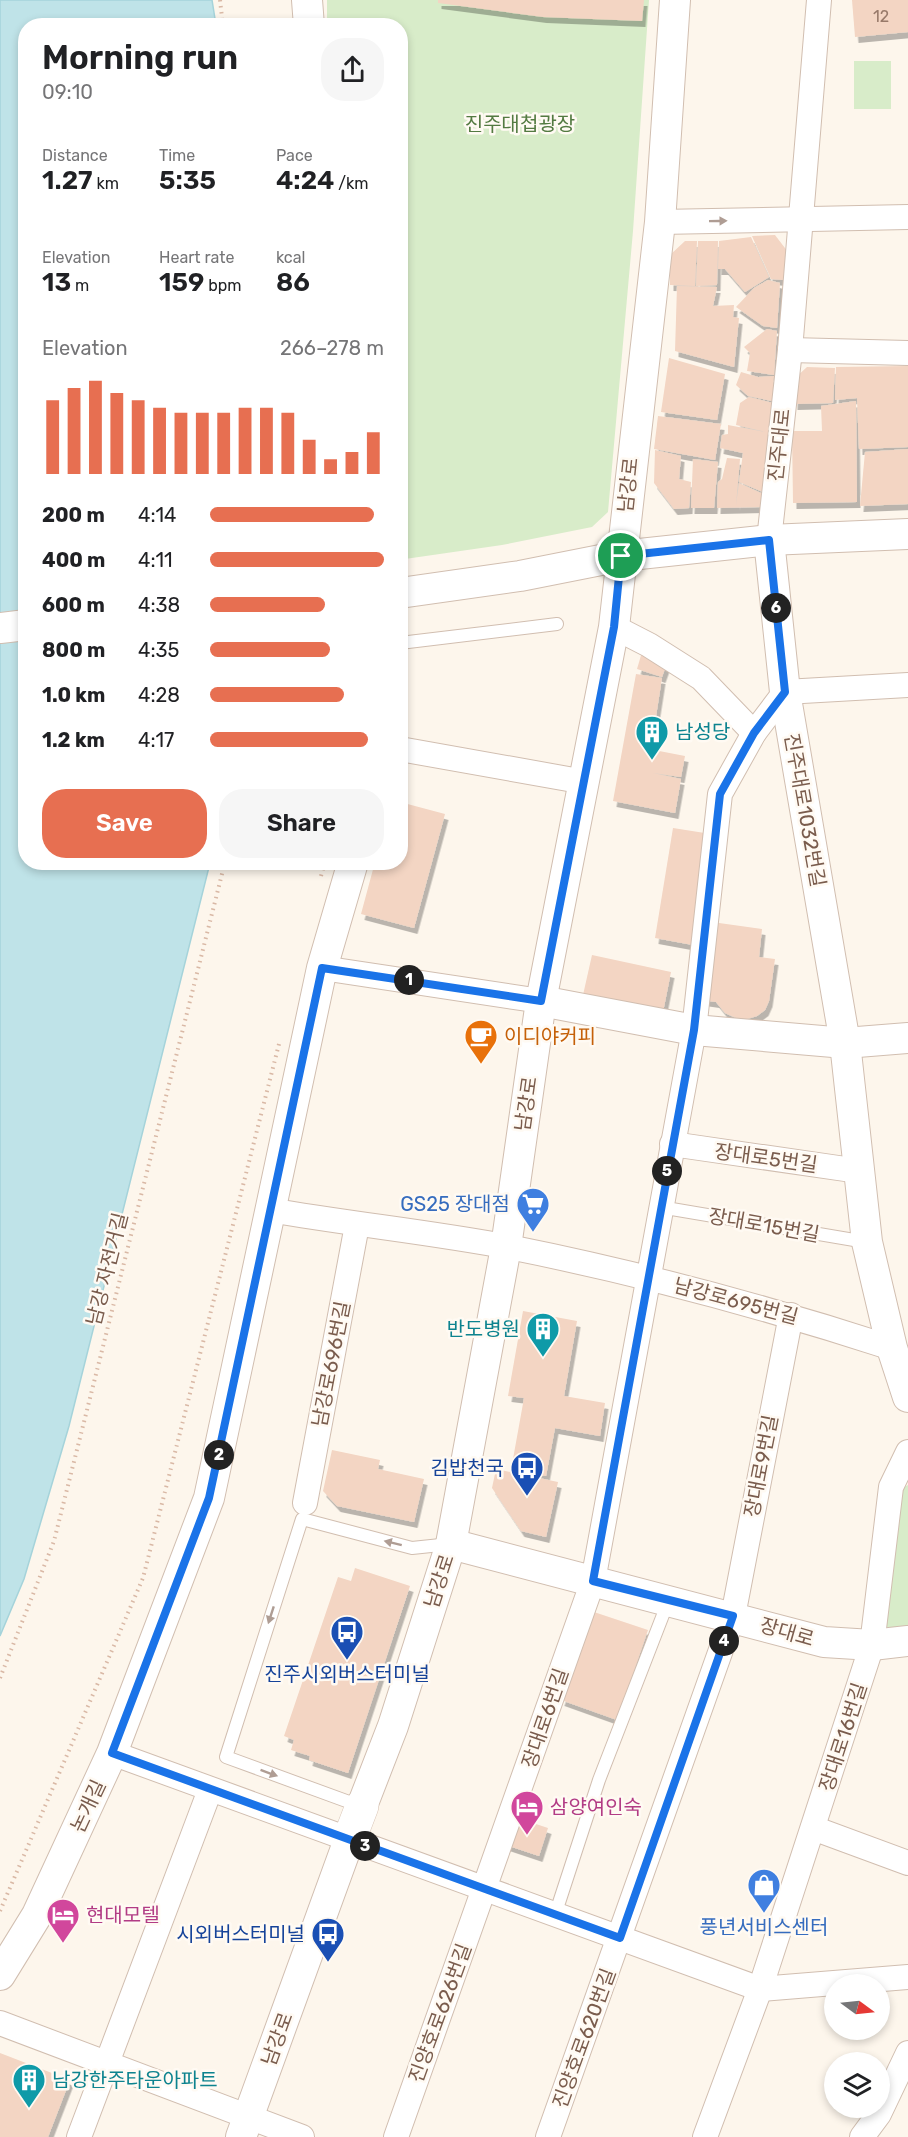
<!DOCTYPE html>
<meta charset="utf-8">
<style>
body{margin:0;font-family:Rubik,"Noto Sans KR",sans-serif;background:#f6f6f6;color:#202124;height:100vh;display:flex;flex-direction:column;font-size:22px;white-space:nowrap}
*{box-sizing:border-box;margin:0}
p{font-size:20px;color:#757577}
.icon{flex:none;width:33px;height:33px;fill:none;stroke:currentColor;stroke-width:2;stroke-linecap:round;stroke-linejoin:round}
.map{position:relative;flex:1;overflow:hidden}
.details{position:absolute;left:18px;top:18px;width:390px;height:852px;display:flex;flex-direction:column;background:#fff;border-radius:24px;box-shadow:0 3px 9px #0003}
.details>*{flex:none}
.needle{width:39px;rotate:105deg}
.tools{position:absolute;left:824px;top:1974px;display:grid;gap:12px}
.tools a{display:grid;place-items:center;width:66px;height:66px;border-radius:50%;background:#fff;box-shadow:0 3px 9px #0003;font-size:30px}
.pin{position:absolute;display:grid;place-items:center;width:51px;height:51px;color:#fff;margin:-26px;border:3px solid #fff;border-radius:50%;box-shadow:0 2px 6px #0007}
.km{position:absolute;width:30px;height:30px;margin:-15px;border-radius:50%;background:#222;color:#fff;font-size:16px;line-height:30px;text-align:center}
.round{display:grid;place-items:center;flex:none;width:63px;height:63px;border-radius:24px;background:#f6f6f6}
.summary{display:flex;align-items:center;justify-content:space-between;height:102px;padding:0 24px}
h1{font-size:33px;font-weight:600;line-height:45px}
.metrics{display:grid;grid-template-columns:repeat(3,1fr);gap:9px;height:102px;padding:6px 24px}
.metrics div{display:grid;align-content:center}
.metrics b{font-size:26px;font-weight:600}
.metrics small{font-size:16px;font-weight:400}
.metrics p{font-size:16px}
.chart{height:168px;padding:12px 24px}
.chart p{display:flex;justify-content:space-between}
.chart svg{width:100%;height:108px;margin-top:6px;stroke:#e76f51;stroke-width:6}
.button{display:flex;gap:12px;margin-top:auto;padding:12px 24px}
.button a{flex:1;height:69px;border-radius:24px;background:#e76f51;color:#fff;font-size:24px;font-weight:600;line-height:69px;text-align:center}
.button a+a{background:#f6f6f6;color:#202124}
ul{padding:0 24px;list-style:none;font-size:20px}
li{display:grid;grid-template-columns:96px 72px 1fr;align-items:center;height:45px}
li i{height:15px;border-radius:8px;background:#e76f51}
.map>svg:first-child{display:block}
.green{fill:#d8ecc9}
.water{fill:#bfe3e8;stroke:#a5d3da;stroke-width:1.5}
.building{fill:#f3d5c3;filter:url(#shadow)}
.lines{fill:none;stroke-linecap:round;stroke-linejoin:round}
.service-casing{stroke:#d1beb0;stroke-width:14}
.minor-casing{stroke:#d1beb0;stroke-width:26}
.tertiary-casing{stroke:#d1beb0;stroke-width:32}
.secondary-casing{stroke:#d6c0b0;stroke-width:34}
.path{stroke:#d9b8a5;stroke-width:4;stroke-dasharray:1.5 4.5;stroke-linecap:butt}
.service{stroke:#fff;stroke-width:12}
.minor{stroke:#fff;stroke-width:24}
.tertiary{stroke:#fff;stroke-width:30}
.secondary{stroke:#fff;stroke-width:33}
.oneway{fill:#af9d94}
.route-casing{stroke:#fff;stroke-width:12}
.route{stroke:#1a73e8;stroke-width:8}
.labels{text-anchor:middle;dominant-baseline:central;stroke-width:5;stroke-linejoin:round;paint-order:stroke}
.number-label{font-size:16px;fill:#987a6a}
.park-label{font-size:20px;fill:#537a41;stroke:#fffaf3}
.street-label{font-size:20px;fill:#7a5c4d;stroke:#fffaf3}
.culture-label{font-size:20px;fill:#0d838f;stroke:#fffaf3;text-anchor:start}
.food-label{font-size:20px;fill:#c56008;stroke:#fffaf3;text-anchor:start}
.shop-label{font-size:20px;fill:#366cbe;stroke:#fffaf3;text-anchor:end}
.transit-label{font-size:20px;fill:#164399;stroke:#fffaf3;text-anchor:end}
.hotel-label{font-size:20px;fill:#b23c85;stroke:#fffaf3;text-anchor:start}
</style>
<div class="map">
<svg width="908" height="2137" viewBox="0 0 908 2137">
<defs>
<filter id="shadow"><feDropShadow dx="3.5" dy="6" stdDeviation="0" flood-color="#0004"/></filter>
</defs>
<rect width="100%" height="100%" fill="#fdf6ec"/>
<g class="green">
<path d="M 327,0 L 649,0 L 633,231 L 608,512 L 592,527 L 502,545 L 405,559 L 400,531 L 400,26 L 327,25 Z"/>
<rect x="854" y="61" width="37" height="48"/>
<path d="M 908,1485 L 908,1641 L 872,1645 L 889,1496 Z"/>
</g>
<path class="water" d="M 0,0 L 212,0 L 216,25 L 26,26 L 26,862 L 210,863 L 69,1426 L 24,1579 L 0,1636 Z"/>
<g class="building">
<path d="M 438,0 L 644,0 L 642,21 L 543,17 L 438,3 Z"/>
<path d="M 852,0 L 908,0 L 908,32 L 855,37 Z"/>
<path d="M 775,235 L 788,252 L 783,280 L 771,279 L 752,236 Z"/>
<path d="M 751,237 L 769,277 L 745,292 L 725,269 L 718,269 L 719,241 Z"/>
<path d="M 685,241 L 697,241 L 695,286 L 670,285 L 670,255 Z"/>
<path d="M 698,241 L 718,241 L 717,285 L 696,286 Z"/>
<path d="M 768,280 L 780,283 L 777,328 L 763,326 L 736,307 L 754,288 Z"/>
<path d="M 677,286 L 717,287 L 713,306 L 734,305 L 733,317 L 739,318 L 734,367 L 675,351 Z"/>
<path d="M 767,329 L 777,331 L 774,375 L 747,371 L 750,353 L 744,347 Z"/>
<path d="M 669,358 L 725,374 L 717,420 L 661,412 Z"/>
<path d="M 908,366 L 908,447 L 859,449 L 857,398 L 835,400 L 836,367 Z"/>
<path d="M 807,367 L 835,368 L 833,403 L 794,404 L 795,378 Z"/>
<path d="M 741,372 L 758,377 L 774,376 L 772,401 L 748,396 L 736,385 Z"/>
<path d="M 749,397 L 773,403 L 763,492 L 739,482 L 743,453 L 720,448 L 722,435 L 728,434 L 728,425 L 766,432 L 736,425 L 740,403 Z"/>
<path d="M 856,401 L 857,502 L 793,503 L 792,431 L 822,431 L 821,406 Z"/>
<path d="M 658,416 L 721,424 L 715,460 L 654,449 Z"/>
<path d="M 908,449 L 908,504 L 860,506 L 865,452 Z"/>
<path d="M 655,450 L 681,456 L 679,479 L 691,482 L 689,508 L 674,509 L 654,483 Z"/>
<path d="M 727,458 L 740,459 L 736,505 L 739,483 L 763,494 L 761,507 L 717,508 L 718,482 L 722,479 Z"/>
<path d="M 693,459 L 718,462 L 714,508 L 691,508 Z"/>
<path d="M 642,652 L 667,663 L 662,677 L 637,669 Z"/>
<path d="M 636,674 L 662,678 L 654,729 L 657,730 L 654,750 L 685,756 L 681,777 L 653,773 L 681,779 L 675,813 L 613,801 Z"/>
<path d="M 400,802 L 445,814 L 414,928 L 361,914 L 375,862 L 400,862 Z"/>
<path d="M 673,828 L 711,834 L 693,945 L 655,938 Z"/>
<path d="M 712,922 L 762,929 L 759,957 L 775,959 L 769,1001 L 765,1010 L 757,1016 L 747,1019 L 736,1018 L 725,1013 L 716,1002 L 702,1000 Z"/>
<path d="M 592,955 L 671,972 L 663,1012 L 583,995 Z"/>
<path d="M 523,1311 L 577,1321 L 564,1396 L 605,1403 L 600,1436 L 555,1428 L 546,1476 L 511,1470 L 524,1398 L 508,1396 Z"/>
<path d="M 332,1450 L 380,1460 L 378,1469 L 424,1479 L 414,1522 L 337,1506 L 323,1491 Z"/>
<path d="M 496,1469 L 558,1482 L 546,1537 L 521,1531 L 492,1488 Z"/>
<path d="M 355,1568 L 410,1586 L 348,1773 L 309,1760 L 310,1756 L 291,1750 L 294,1740 L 284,1736 L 338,1577 L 351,1581 Z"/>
<path d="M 591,1611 L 648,1630 L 617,1720 L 561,1700 Z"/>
<path d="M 515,1817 L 548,1828 L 539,1856 L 506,1845 Z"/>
<path d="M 0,2053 L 70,2080 L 48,2137 L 0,2137 Z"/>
</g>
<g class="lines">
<g class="service-casing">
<g id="service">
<path d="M 400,643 L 557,624"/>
<path d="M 660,1207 L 866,1242"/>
<path d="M 360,1806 L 226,1757 L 302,1519 L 412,1548 L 450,1544"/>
<path d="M 555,1915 L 599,1780 L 668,1602"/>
</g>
</g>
<g class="minor-casing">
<g id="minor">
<path d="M 660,222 L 908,217"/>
<path d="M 790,350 L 908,353"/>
<path d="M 769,540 L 790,350 L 819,0"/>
<path d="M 614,627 L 649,645 L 701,678 L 754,733"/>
<path d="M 400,749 L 585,782"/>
<path d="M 322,968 L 541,1001"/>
<path d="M 672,1144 L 859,1171"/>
<path d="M 270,1210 C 349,1224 430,1232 509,1247 C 639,1273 766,1307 892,1348"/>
<path d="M 305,1503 L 357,1225"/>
<path d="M 112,1753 L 760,1989 L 908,1977"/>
<path d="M 813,1828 L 908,1863"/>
<path d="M 0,2023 L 302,2137"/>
<path d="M 79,2137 L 210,1790"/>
<path d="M 396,2137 L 593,1581 L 694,1030 L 720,794 L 754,733 L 785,692 L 908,685"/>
<path d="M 548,2137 L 733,1616 L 791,1315"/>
<path d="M 705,2137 L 760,1989 L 872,1645 L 891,1487 L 908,1452"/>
<path d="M 862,2137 L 879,2114 L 908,2053"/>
</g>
</g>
<g class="tertiary-casing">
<g id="tertiary">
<path d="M 307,0 L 309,26"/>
<path d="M 769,540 L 785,692 L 845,1043 L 867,1242 L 892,1348 L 908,1397"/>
<path d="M 400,593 L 520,576 L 621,556 L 769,540 L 908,534"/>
<path d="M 0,628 L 26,625"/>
<path d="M 541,1001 L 694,1030 L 845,1043 L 908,1038"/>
<path d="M 451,1544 L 824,1642 L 872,1645 L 908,1641"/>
<path d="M 362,1806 L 393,1726 L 451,1544 L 506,1247 L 541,1001 L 614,627 L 660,222 L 675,0"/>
<path d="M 0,1975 L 37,1915 L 112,1753 L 209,1498 L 322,968 L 353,862"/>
<path d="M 241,2137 L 349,1840"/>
</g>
</g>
<g class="secondary-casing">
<path id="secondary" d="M 349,1840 L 362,1806"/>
</g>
<g class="path">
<path d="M 220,0 L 223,26"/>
<path d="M 321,876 L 325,862"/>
<path d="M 0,1678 L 54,1541 L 225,862"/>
<path d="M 0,1911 L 143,1578 L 279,1044"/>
</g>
<use href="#service" class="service"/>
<use href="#minor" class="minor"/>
<use href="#tertiary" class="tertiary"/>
<use href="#secondary" class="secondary"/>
</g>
<defs><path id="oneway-solid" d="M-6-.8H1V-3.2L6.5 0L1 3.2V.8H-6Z" transform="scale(1.5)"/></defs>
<g class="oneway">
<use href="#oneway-solid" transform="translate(718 221) rotate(-1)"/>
<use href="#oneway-solid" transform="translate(393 1543) rotate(-166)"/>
<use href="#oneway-solid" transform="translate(271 1615) rotate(108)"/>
<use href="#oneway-solid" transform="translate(269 1773) rotate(20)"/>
</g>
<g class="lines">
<g class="route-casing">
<path id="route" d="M 769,540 L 785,692 L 754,733 L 720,794 L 694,1030 L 593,1581 L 733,1616 L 620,1938 L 112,1753 L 209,1498 L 322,968 L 541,1001 L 614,627 L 621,556 Z"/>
</g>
<use href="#route" class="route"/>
</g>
<defs>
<g id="building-pin" transform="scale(1.725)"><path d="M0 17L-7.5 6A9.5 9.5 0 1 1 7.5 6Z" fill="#0f9aa8" stroke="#fffaf3"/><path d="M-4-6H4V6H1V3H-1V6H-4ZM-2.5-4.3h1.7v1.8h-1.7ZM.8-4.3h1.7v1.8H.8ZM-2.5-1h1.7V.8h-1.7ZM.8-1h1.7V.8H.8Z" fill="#fff"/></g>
<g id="cafe-pin" transform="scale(1.725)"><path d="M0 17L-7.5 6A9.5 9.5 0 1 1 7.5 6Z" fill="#e8710a" stroke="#fffaf3"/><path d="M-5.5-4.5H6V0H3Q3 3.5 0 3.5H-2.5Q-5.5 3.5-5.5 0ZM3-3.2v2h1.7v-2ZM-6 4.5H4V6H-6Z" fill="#fff"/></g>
<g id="supermarket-pin" transform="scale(1.725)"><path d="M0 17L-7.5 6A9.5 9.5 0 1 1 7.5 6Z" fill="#3f7fe0" stroke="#fffaf3"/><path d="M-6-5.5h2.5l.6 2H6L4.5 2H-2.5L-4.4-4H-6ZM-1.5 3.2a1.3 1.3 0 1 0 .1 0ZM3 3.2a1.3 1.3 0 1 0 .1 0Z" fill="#fff"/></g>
<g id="bus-pin" transform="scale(1.725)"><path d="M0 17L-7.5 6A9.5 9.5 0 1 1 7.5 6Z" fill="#1a4fb4" stroke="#fffaf3"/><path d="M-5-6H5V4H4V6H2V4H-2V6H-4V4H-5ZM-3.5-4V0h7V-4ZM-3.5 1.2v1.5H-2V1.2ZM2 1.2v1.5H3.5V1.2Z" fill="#fff"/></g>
<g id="hotel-pin" transform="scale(1.725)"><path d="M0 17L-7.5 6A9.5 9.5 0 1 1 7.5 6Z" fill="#d1479c" stroke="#fffaf3"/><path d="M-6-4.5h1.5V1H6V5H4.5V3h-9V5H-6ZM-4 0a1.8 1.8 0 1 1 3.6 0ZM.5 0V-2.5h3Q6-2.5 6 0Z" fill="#fff"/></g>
<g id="shop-pin" transform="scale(1.725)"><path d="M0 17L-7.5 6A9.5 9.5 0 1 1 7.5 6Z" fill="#3f7fe0" stroke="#fffaf3"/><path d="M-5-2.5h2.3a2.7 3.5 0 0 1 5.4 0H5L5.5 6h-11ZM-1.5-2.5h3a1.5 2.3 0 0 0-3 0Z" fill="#fff"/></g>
</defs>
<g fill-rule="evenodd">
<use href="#building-pin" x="652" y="732"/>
<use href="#cafe-pin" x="481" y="1036"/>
<use href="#supermarket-pin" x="533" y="1204"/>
<use href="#building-pin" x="543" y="1329"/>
<use href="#bus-pin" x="527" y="1468"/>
<use href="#bus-pin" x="347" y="1632"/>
<use href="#hotel-pin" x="527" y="1807"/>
<use href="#shop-pin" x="764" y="1885"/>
<use href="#hotel-pin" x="63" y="1915"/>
<use href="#bus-pin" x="328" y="1934"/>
<use href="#building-pin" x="29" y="2080"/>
</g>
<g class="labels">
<g class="number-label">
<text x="881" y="16">12</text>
</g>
<g class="park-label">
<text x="520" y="124">진주대첩광장</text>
</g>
<g class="street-label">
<text transform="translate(779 445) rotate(-84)">진주대로</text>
<text transform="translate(628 485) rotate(-84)">남강로</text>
<text transform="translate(805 810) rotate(80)">진주대로1032번길</text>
<text transform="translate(526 1104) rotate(-82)">남강로</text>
<text transform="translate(766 1158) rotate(8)">장대로5번길</text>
<text transform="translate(764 1225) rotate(10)">장대로15번길</text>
<text transform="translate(107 1269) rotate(-76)">남강 자전거길</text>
<text transform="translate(736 1301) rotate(15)">남강로695번길</text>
<text transform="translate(331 1364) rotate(-79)">남강로696번길</text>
<text transform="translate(761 1466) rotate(-79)">장대로9번길</text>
<text transform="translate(439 1581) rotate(-72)">남강로</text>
<text transform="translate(787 1632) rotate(16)">장대로</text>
<text transform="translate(545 1718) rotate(-71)">장대로6번길</text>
<text transform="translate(843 1737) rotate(-72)">장대로16번길</text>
<text transform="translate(88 1806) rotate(-65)">논개길</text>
<text transform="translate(440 2013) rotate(-70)">진양호로626번길</text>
<text transform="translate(584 2038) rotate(-70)">진양호로620번길</text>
<text transform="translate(277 2039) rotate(-70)">남강로</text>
</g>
<g class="culture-label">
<text x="675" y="732">남성당</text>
<text x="520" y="1329" text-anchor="end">반도병원</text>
<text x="52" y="2080">남강한주타운아파트</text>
</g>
<g class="food-label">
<text x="504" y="1036">이디야커피</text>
</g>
<g class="shop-label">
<text x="510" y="1204">GS25 장대점</text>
<text x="764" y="1927" text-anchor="middle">풍년서비스센터</text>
</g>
<g class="transit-label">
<text x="504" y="1468">김밥천국</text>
<text x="347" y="1674" text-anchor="middle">진주시외버스터미널</text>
<text x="305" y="1934">시외버스터미널</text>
</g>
<g class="hotel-label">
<text x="550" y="1807">삼양여인숙</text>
<text x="86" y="1915">현대모텔</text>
</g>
</g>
</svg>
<div class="tools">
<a><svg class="needle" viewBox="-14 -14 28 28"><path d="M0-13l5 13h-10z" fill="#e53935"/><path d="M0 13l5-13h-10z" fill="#757577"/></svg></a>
<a><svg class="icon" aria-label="layers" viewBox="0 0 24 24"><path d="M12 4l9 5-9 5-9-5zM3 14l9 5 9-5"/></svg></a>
</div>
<div class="pin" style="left:621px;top:556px;background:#1e9e55"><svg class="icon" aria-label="arrive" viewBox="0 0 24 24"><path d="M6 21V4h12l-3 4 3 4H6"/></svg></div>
<b class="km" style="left:409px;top:980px">1</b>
<b class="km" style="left:219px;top:1455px">2</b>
<b class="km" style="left:365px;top:1846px">3</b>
<b class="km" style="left:724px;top:1641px">4</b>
<b class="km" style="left:667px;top:1171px">5</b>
<b class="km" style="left:776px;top:608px">6</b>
<section class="details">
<div class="summary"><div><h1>Morning run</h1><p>09:10</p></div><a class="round"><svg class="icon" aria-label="share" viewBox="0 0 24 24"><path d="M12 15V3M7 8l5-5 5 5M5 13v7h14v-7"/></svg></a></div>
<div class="metrics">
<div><p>Distance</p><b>1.27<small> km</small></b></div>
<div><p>Time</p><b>5:35</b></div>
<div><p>Pace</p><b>4:24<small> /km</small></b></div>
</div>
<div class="metrics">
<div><p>Elevation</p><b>13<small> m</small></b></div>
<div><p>Heart rate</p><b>159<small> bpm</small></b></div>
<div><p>kcal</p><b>86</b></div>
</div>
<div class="chart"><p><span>Elevation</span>266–278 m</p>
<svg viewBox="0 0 160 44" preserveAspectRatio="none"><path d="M5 44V14M15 44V9M25 44V6M35 44V11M45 44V14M55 44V17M65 44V19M75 44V19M85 44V19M95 44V17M105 44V17M115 44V19M125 44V30M135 44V38M145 44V35M155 44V27"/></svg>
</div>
<ul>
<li><b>200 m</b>4:14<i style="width:94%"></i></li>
<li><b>400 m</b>4:11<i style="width:100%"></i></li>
<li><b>600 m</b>4:38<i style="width:66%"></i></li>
<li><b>800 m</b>4:35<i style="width:69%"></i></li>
<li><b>1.0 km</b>4:28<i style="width:77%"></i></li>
<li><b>1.2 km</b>4:17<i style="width:91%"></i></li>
</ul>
<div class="button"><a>Save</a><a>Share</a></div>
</section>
</div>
